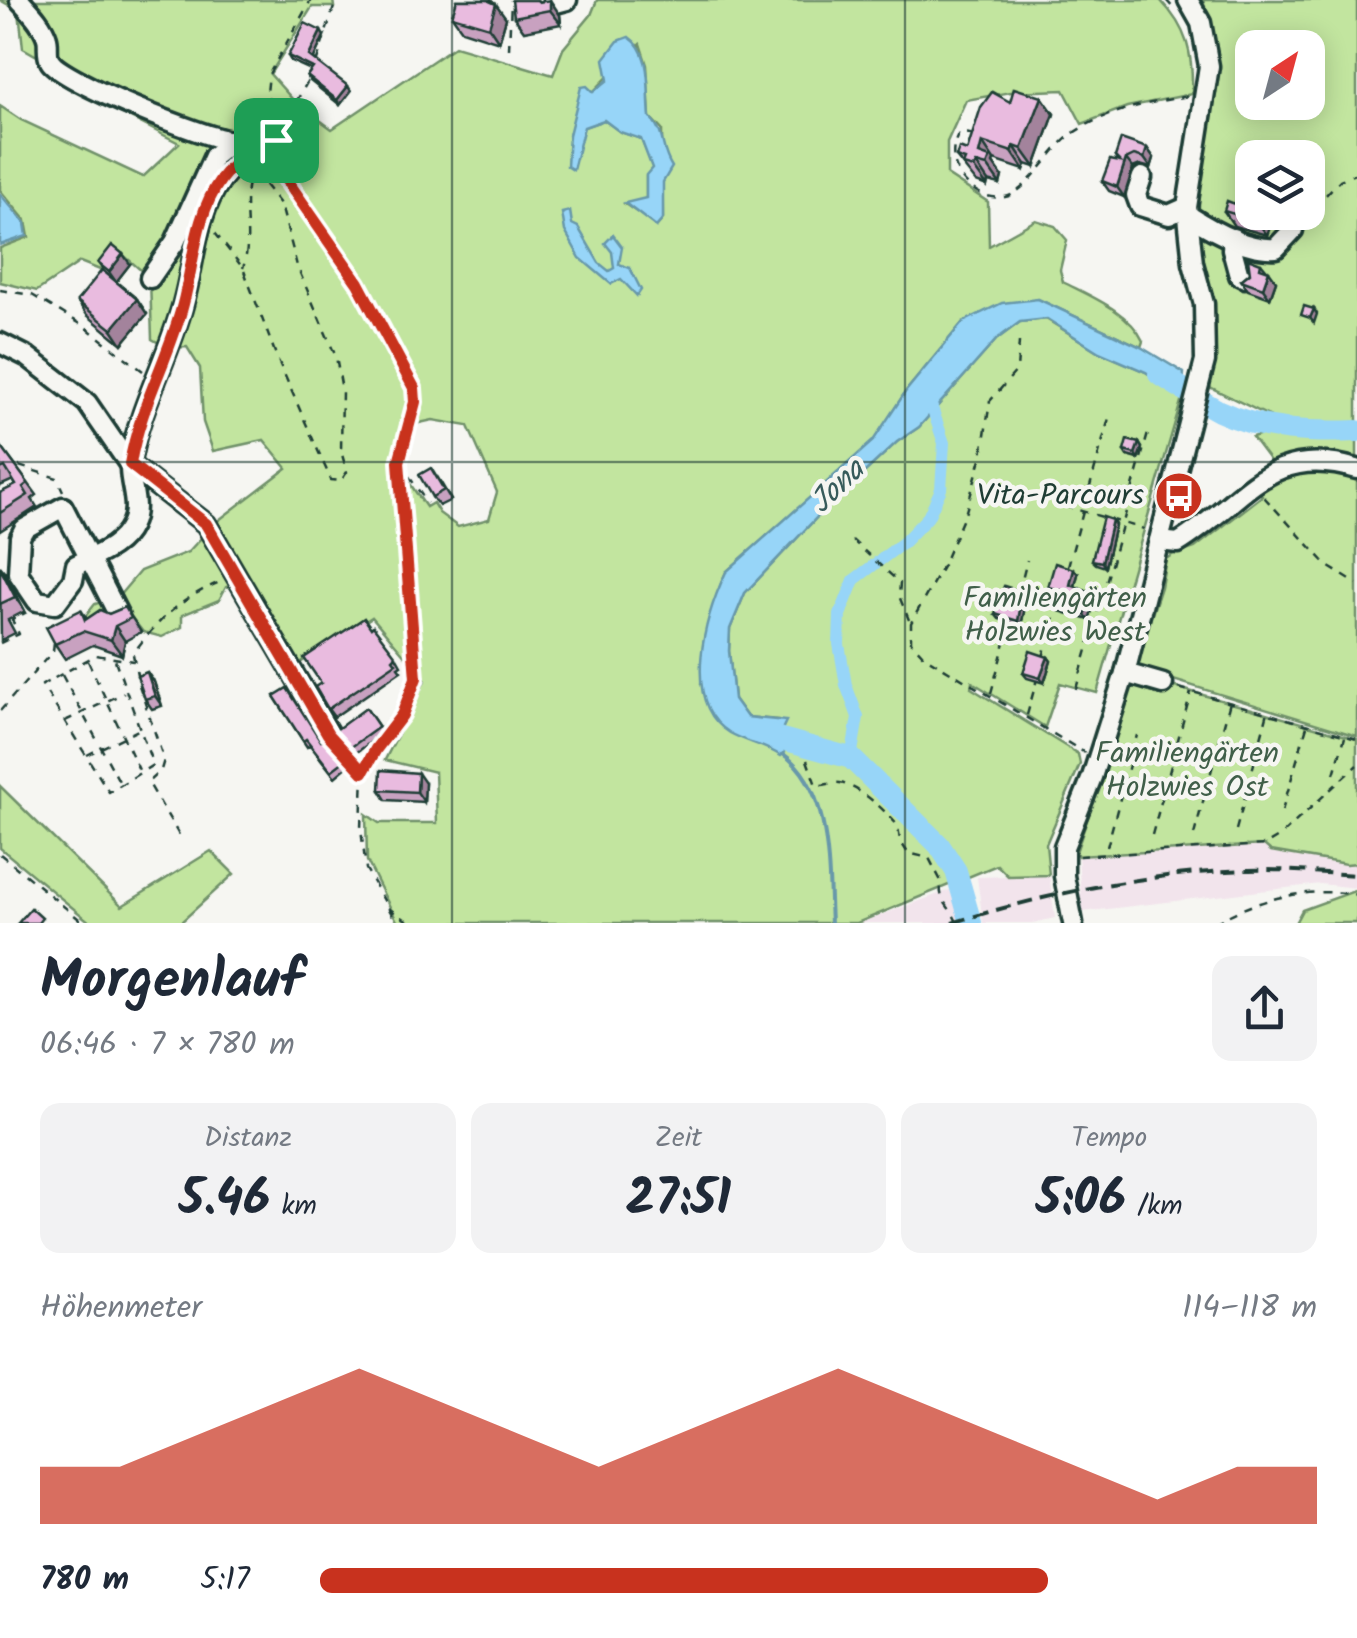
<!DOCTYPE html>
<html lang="de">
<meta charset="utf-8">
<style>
body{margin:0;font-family:Kalam,sans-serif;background:#f2f2f3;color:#1f2937;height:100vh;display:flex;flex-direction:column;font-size:38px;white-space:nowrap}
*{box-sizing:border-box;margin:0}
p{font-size:32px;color:#747a83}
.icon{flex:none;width:55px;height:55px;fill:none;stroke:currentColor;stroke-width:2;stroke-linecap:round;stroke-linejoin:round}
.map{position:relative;height:923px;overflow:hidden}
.side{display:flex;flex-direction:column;background:#fff;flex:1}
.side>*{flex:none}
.needle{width:65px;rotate:36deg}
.controls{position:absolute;left:1235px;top:30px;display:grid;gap:20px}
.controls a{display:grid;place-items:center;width:90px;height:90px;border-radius:20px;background:#fff;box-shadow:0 5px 25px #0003;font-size:50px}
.pin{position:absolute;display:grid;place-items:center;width:85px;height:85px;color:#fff;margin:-42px;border-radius:20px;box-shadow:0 5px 15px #0006}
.round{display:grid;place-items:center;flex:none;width:105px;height:105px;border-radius:20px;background:#f2f2f3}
.headline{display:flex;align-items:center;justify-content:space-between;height:170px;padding:0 40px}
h1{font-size:55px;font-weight:600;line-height:75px}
.stats{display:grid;grid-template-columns:repeat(3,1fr);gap:15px;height:170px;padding:10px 40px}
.stats div{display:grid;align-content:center;border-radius:20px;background:#f2f2f3;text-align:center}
.stats b{font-size:50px;font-weight:600}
.stats small{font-size:28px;font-weight:400}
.stats p{font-size:28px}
.chart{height:280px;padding:20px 40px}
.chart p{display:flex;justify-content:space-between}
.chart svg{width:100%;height:180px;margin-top:10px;fill:#c8321e;opacity:.7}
ul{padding:0 40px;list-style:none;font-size:32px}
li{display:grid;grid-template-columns:160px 120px 1fr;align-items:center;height:75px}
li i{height:25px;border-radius:12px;background:#c8321e}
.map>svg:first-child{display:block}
.built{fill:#f2e4ec}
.green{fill:#c2e59f;stroke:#70916a;stroke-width:2.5;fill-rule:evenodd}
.water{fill:#97d5f8;stroke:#6798aa;stroke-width:2.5}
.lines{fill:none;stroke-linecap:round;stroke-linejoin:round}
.stream{stroke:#6798aa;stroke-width:4}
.canal{stroke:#97d5f8;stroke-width:12}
.river{stroke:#97d5f8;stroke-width:22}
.minor-casing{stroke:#1f3d34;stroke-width:25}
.path{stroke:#1f3d34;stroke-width:2.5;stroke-dasharray:8 8;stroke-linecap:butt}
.minor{stroke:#f6f6f2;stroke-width:18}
.rail{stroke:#1f3d34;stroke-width:4;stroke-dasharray:15 8;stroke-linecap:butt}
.wall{fill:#c8a1c0;stroke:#1f3d34;stroke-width:2.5}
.shaded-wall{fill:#a3839c;stroke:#1f3d34;stroke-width:2.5}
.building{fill:#e9bbdf;stroke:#1f3d34;stroke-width:2.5}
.route-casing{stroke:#fff;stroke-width:20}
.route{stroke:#c8321e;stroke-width:12}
.grid{fill:none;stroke:#1f3d34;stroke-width:2.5;stroke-opacity:0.55}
.labels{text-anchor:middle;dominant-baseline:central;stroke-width:9;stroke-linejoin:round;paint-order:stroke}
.poi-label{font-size:30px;fill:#1f3d34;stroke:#f6f6f2;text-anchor:end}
.park-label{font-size:30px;fill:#405f49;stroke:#f6f6f2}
.water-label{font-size:32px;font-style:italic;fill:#375b5b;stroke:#f6f6f2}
</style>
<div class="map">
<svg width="1357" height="923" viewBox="0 0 1357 923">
<rect width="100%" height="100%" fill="#f6f6f2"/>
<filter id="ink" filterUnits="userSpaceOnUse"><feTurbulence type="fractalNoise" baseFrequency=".01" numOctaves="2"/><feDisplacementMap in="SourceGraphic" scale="20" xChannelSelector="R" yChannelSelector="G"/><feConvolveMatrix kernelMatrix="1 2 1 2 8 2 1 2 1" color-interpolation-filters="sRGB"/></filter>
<g filter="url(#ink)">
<g class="built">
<path d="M 1265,845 L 1271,851 L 1346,864 L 1357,863 L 1357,888 L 1320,884 L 1082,912 L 1078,856 Z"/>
<path d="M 1049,875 L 1055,918 L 1033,923 L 983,923 L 977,877 Z"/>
<path d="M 950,890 L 961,923 L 859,923 Z"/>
</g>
<g class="green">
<path d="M 0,0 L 333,0 L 334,7 L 312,7 L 270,74 L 294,101 C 279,134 265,133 233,141 L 277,140 L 285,178 L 342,260 L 286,173 L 282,150 L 302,107 L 332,129 L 455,46 L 553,75 L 563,49 L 591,15 L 597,0 L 1160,0 C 1188,29 1193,54 1192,94 L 1127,107 L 1082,124 L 1064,90 L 1011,92 L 966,100 L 947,142 L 947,175 L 988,202 L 989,246 L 1036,220 L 1055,226 L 1067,240 L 1060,270 L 1063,282 C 1090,296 1130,312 1143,341 L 1141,347 L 1038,299 L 963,322 L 906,391 L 874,441 L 726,572 C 708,610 706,642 701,684 L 781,746 L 782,728 L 778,720 L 747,717 L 734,699 L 729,651 L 730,629 L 745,593 L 821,513 L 897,442 L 919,427 L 997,339 L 1020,322 L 1046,319 L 1099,352 L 1146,372 L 1182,398 L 1097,693 L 1060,683 L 1045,727 L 972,682 L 971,688 L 1078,754 L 1080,764 L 1046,844 L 1049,875 L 1008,876 L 997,865 L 857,923 L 398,923 L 367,861 L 366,814 L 379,823 L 437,823 L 435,772 L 385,760 L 425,680 L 418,672 L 400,469 L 426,507 L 433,503 L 439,513 L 458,527 L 489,519 L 497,492 L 468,426 L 433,420 L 410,425 L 419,398 L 415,391 L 415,402 L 392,461 L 412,664 L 372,617 L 300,663 L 296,671 L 242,583 L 226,587 L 219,600 L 182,615 L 182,627 L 162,637 L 143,632 L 132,618 L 80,623 L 95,604 L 118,597 L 140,571 L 188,552 L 215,523 L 287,468 L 264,440 L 213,451 L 203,422 L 200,368 L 187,347 L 168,348 L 152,339 L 150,278 L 121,253 L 100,270 L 80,262 L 37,291 L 0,282 L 0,248 L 29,237 L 26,221 L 0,190 L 0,106 L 21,120 L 143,177 L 179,143 L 51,77 L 56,67 L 23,48 L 19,11 ZM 640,44 L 647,65 L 650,117 L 662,130 L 663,219 L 657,226 L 625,204 L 646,199 L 646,176 L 653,168 L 641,139 L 620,132 L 604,120 L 584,127 L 593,92 Z"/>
<path d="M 1203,0 L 1357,0 L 1357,736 L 1134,668 L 1161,587 L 1166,559 L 1178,551 L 1180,553 L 1195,548 L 1262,496 L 1254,484 L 1260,479 L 1270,461 L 1252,437 L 1289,426 L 1208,386 L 1214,350 L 1212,302 L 1197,232 L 1202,168 L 1217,57 ZM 1252,48 L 1308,48 L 1308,102 L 1252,102 ZM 1252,158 L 1308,158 L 1308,212 L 1252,212 Z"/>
<path d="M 1133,675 L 1357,739 L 1357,863 L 1346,864 L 1271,851 L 1264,845 L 1078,856 L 1076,852 L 1118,730 Z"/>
<path d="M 0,786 L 122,906 L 211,851 L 234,874 L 180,923 L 91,923 L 0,848 Z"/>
<path d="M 1357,890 L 1357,923 L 1295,923 L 1302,910 Z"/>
</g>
<g class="water">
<path d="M 629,37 C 653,53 647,91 650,117 C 667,136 659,146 672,167 L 663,182 L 663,219 L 656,227 L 625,203 L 646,198 L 646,175 L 652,168 L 641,139 L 620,132 L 604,120 L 584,127 L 573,170 L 567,166 L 569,135 L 581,87 L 587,86 L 593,92 L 608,80 L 604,59 L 618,41 Z"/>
<path d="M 0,194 L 25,223 L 27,236 L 0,245 Z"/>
<path d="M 570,211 L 572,224 L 578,227 L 599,263 L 609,271 L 614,268 L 612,252 L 605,243 L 613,235 L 622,247 L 619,264 L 630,268 L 641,290 L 637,296 L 621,279 L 611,284 L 580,258 L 565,231 L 562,213 Z"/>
<path d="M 1038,299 L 1141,347 L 1184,373 L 1182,398 L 1146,372 L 1099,352 L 1047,319 L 1020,322 L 997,339 L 919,427 L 897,442 L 821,513 L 745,593 L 730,629 L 729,651 L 734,699 L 747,717 L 786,721 L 780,734 L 785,752 L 781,756 C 765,745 746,742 730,733 C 679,702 706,614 726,572 L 873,441 L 906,391 L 963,322 L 1002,303 Z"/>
</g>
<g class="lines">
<path class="stream" d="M 783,754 C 832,788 828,869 831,923"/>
<path class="canal" d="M 851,758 L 858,717 L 846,685 L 839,644 L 840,615 L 854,580 L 904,542 L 928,517 L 941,489 L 944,443 L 929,399"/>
<g class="river">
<path d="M 1159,374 C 1179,386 1198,400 1219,411 C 1261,431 1311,433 1357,431"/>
<path d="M 753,731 L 851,758 L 939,845 L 956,871 L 971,923"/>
</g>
<g class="minor-casing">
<g id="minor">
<path d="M 20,0 C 30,11 43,24 47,38 C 49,44 46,54 50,61 C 61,81 207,139 233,141"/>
<path d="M 552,4 L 567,0"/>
<path d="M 1142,177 L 1136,195 L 1140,206 L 1169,215 L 1187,207"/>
<path d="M 1188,215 C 1211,230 1247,250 1276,248 L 1293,230"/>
<path d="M 1233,238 L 1232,249 L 1239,275 L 1245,278"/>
<path d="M 150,278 L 175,242 L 214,156 L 233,141 L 259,131 L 277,140"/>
<path d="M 0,343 L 28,357 L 87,403 L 129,464 L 206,524 L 329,734"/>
<path d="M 1159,541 L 1178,543 C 1245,502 1268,442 1357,469"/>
<path d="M 119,616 L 63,507 L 24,529 L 20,537 L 18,573 L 37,601 L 55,604 L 73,580 L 76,565 C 96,555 121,547 131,525 C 142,503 126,481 131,457 C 141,404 169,356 183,304 C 195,262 195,216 221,180 C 235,160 255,148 277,140"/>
<path d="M 1125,673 L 1163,684"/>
<path d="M 1073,923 L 1064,876 L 1064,847 L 1092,777 L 1125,673 L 1205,361 L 1204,304 L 1193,263 L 1187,207 L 1209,66 L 1201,23 L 1188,0"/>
</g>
</g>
<g class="path">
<path d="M 1166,0 L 1175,10"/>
<path d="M 509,49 L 511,0"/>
<path d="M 317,61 L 334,7 L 333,0"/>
<path d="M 296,102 L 310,77"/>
<path d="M 273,121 L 267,93 L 269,74 L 311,0"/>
<path d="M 974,135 L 960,132 C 939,162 971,203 1005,197 C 1026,194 1053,147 1072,134 C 1107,110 1148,103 1189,96"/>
<path d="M 279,154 L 285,178 L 358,283 L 414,388 L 415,402 L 399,461 L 416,678 L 402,715 L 376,749 L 363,773 L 361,829 L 366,869 L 397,923"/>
<path d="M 1304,218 L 1340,180 L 1357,173"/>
<path d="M 215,233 L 243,268 L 277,358 L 331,480 L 341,481 L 347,472 L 341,451 L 342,390 L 336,357 L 297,266 L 281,205 L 262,181 L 249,178 C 241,208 253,238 243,268"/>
<path d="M 0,290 L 32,295 L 84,326 L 143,371"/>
<path d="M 1019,342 L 1017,370 L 990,401 L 982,455 L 966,511 L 944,563 L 911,623 L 911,642 L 924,656 L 1085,753"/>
<path d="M 400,463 L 427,503"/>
<path d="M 19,466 L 57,478 L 63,491"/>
<path d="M 1264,497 L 1329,567 L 1357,584"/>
<path d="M 1064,506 L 1144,529"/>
<path d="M 852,540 L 900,583 L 899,596 L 909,620"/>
<path d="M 1068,566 L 1109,418"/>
<path d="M 1019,592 L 1027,560"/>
<path d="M 0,643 L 19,634 L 12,620 L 27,612"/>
<path d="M 1043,657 L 1057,607"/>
<path d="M 115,660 L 153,765 L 109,792 L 42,685 L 96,655 L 133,661"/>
<path d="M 88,661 L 140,772"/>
<path d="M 62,675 L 120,783"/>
<path d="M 1179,688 L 1357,739"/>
<path d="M 1076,689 L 1149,430"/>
<path d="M 991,693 L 1010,624"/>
<path d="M 0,711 L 53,651 L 54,642"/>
<path d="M 1027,715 L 1037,679"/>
<path d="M 65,721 L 124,693"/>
<path d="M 87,755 L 138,730"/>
<path d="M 348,755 L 362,771"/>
<path d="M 807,760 L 816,785 C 824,786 832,782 840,783 C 860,787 885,810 898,826 L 900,841 L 908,853 L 929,858 L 942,883 C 936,900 952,907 957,923"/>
<path d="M 1334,774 L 1345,737"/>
<path d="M 1282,811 L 1307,726"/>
<path d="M 1236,830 L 1268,712"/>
<path d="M 179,835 L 148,782 L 161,770 L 164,760 L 139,685 L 133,654 C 156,621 183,597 220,582"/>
<path d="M 1152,835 L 1191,692"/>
<path d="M 1194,835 L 1230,702"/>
<path d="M 1107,847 L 1137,735"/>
<path d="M 0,854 L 84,923"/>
<path d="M 1079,856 L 1265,845 L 1280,836 L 1357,765"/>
<path d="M 388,908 L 411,923"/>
<path d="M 1215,923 C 1254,899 1311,886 1357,895"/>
</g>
<use href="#minor" class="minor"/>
<path class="rail" d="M 952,923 C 1048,893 1147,873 1249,870 C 1284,869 1321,873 1357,875"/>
</g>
<g class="wall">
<path d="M 457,0 L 491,0 L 506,18 L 499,42 L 462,30 L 452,16 Z"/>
<path d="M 537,0 L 560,15 L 561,24 L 524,31 L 514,17 Z"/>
<path d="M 324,36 L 313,59 L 351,91 L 340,105 L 310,81 L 307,76 L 311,70 L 291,61 L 288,56 Z"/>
<path d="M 1042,97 L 1054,114 L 1035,167 L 1026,164 L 1024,170 L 994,160 L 993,163 L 1002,176 L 1000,184 L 988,181 L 987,186 L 976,182 L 956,157 L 967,151 L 1010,102 Z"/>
<path d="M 1147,148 L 1154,158 L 1151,168 L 1140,165 L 1133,168 L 1124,197 L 1109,191 L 1102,181 L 1118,162 L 1115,157 Z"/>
<path d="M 1235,204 L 1252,212 L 1264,212 L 1271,224 L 1267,235 L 1234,226 L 1224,211 Z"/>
<path d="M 98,263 L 130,264 L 116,282 L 137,299 L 147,314 L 122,344 L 87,315 L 77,301 L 105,273 Z"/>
<path d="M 1261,263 L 1276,281 L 1270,298 L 1248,290 L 1241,280 Z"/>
<path d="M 1139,443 L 1142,448 L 1138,459 L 1127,456 L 1124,451 Z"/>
<path d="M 0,445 L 37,495 L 32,499 L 37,507 L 0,531 L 0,493 L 16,485 L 13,480 L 0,486 Z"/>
<path d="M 438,478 L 451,500 L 439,506 L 432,497 Z"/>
<path d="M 1112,520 L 1115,525 L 1105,567 L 1096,564 L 1092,560 Z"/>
<path d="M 0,566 L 25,611 L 8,620 L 15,633 L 1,640 Z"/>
<path d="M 1078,574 L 1075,586 L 1096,597 L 1089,620 L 1059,611 L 1055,606 L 1060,594 L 1052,592 L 1048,587 Z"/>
<path d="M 1023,592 L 1027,597 L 1021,626 L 999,619 L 995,614 Z"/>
<path d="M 125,607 L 141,632 L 125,641 L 122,655 L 93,645 L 65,659 L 55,644 L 81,610 L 87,619 L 109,614 Z"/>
<path d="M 396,656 L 401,665 L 398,667 L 401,671 L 334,717 L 328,709 Z"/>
<path d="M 1048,657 L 1051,661 L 1044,683 L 1027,678 L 1023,673 Z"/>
<path d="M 154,682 L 162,706 L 152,709 L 145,699 Z"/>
<path d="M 274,696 L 321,741 L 332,738 L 366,708 L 383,733 L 345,761 L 348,766 L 335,777 L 310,745 L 307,747 Z"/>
<path d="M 425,783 L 424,802 L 386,800 L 380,790 Z"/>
</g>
<g class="shaded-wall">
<path d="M 489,0 L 491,0 L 495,6 L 496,4 L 506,18 L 499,42 L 489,27 Z"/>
<path d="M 550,0 L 560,15 L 561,24 L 550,10 Z"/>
<path d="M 321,31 L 324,36 L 313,60 L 309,56 Z"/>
<path d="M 348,86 L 351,91 L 340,105 L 337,100 Z"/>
<path d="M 1042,97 L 1054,114 L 1035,167 L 1022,149 Z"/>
<path d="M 982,142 L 994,160 L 993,163 L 1002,176 L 1000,184 L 979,154 Z"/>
<path d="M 1014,146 L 1026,164 L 1024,170 L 1012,152 Z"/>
<path d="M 1147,148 L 1154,158 L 1151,168 L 1144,158 Z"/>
<path d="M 1126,159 L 1133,168 L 1124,197 L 1117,187 Z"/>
<path d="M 976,163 L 988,181 L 987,186 L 974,168 Z"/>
<path d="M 1260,212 L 1264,212 L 1271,224 L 1267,235 L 1257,221 Z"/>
<path d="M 123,254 L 130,264 L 116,282 L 109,272 Z"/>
<path d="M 1269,271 L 1276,281 L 1270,298 L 1263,288 Z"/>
<path d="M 137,299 L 147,314 L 122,344 L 112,329 Z"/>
<path d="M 1314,309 L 1317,314 L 1314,323 L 1310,318 Z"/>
<path d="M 1139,443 L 1142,448 L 1138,459 L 1135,454 Z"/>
<path d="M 1112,520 L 1115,525 L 1105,567 L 1102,562 Z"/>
<path d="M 0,566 L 5,572 L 25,611 L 15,597 Z"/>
<path d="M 1074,569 L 1078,574 L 1074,590 L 1070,585 Z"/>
<path d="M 1023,592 L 1027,597 L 1021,626 L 1018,621 Z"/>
<path d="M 1092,592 L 1096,597 L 1089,620 L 1085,615 Z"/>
<path d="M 115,626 L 125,641 L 122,655 L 111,640 Z"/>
<path d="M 1048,657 L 1051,661 L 1044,683 L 1040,678 Z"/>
<path d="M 147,672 L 154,682 L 162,706 L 155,696 Z"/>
<path d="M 418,773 L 425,783 L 424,802 L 417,792 Z"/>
</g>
<g class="building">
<path d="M 457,0 L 489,0 L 489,1 L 496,4 L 489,27 L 452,16 Z"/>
<path d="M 512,0 L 537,0 L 539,2 L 550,0 L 550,10 L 514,17 Z"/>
<path d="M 305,23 L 321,31 L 309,56 L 348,86 L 337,100 L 307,76 L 313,68 L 288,56 Z"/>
<path d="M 1014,88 L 1042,97 L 1022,149 L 1014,146 L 1012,152 L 982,142 L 979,154 L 990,158 L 987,166 L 976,163 L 974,168 L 963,165 L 965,160 L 956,157 L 959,148 L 967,151 L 981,107 L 992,92 L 1010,102 Z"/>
<path d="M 1121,139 L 1147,148 L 1144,158 L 1134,155 L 1126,159 L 1117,187 L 1102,181 L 1110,160 L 1120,162 L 1115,157 Z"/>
<path d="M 1240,190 L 1244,203 L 1252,206 L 1252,212 L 1260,212 L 1257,221 L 1224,211 L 1227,201 L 1235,204 Z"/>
<path d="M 112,245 L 123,254 L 109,272 L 98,263 Z"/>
<path d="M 1248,258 L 1261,263 L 1260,268 L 1269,271 L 1263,288 L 1241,280 L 1250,273 Z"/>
<path d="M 102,270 L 137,299 L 112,329 L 77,301 Z"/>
<path d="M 1304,306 L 1314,309 L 1310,318 L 1301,315 Z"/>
<path d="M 1127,440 L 1139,443 L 1135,454 L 1124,451 Z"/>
<path d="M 0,445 L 28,483 L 23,487 L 28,495 L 0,513 L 0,493 L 16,485 L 5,467 L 0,469 Z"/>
<path d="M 431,468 L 444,490 L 432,497 L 419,475 Z"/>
<path d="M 1103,517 L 1112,520 L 1102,562 L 1092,560 Z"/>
<path d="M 1055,563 L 1074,569 L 1070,585 L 1092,592 L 1085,615 L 1055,606 L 1061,590 L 1048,587 Z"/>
<path d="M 0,568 L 15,597 L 0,604 Z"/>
<path d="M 1004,586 L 1023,592 L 1018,621 L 995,614 Z"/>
<path d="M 125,607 L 131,618 L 115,626 L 111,640 L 83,631 L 55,644 L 46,627 L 81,610 L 85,620 L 100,610 L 109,614 Z"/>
<path d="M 364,618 L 371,628 L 373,626 L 396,656 L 393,659 L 396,663 L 328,709 L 315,687 L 321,683 L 304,658 Z"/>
<path d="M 1030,651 L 1048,657 L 1040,678 L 1023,673 Z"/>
<path d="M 147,672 L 155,696 L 145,699 L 137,676 Z"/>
<path d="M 287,688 L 321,741 L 332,738 L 337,729 L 366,708 L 379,727 L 340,755 L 344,761 L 331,771 L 306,739 L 303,741 L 274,696 Z"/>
<path d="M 381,770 L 418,773 L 417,792 L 380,790 Z"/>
<path d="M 31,908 L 42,918 L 38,923 L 18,923 Z"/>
</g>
</g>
<g class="lines" filter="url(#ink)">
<g class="route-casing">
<path id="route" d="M 276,140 L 285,178 L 358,283 L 414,388 L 415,402 L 399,462 L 416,678 L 402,715 L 376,749 L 363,772 L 328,734 L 206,524 L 130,464 C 139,408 169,358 183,304 C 194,262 195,215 221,179 C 235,160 255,149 276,140 Z"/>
</g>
<use href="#route" class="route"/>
</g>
<path class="grid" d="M 452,0 L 452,923M 905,0 L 905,923M 0,462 L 1357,462"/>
<defs>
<g id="bus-disc" transform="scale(2.5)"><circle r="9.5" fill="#c8321e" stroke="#f6f6f2"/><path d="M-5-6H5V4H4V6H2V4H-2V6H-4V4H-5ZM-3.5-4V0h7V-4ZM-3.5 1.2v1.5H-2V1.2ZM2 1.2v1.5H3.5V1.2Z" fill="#fff"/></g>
</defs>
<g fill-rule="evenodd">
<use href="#bus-disc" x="1179" y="496"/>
</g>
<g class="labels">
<g class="poi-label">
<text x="1144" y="496">Vita-Parcours</text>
</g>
<g class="park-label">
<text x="1055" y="599">Familiengärten<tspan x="1055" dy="34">Holzwies West</tspan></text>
<text x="1187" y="754">Familiengärten<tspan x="1187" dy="34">Holzwies Ost</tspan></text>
</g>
<g class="water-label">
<text transform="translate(838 487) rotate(-44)">Jona</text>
</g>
</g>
</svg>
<div class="controls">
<a><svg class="needle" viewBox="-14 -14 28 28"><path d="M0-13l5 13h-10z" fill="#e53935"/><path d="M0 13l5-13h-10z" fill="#747a83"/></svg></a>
<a><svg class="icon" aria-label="layers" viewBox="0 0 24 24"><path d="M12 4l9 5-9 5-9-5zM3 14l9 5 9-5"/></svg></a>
</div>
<div class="pin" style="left:276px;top:140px;background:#1e9e55"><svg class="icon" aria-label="arrive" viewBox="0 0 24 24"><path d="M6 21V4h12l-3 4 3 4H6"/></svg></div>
</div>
<section class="side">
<div class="headline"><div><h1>Morgenlauf</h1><p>06:46 · 7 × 780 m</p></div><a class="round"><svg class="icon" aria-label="share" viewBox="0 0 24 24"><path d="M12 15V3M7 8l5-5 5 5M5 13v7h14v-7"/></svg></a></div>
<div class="stats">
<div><p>Distanz</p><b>5.46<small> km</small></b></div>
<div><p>Zeit</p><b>27:51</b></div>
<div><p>Tempo</p><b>5:06<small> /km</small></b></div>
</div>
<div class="chart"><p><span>Höhenmeter</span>114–118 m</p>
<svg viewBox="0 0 160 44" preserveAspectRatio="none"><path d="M0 44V30L10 30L20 22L30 14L40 6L50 14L60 22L70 30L80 22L90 14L100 6L110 14L120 22L130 30L140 38L150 30L160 30V44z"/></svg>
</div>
<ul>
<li><b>780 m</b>5:17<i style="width:73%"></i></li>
</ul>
</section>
